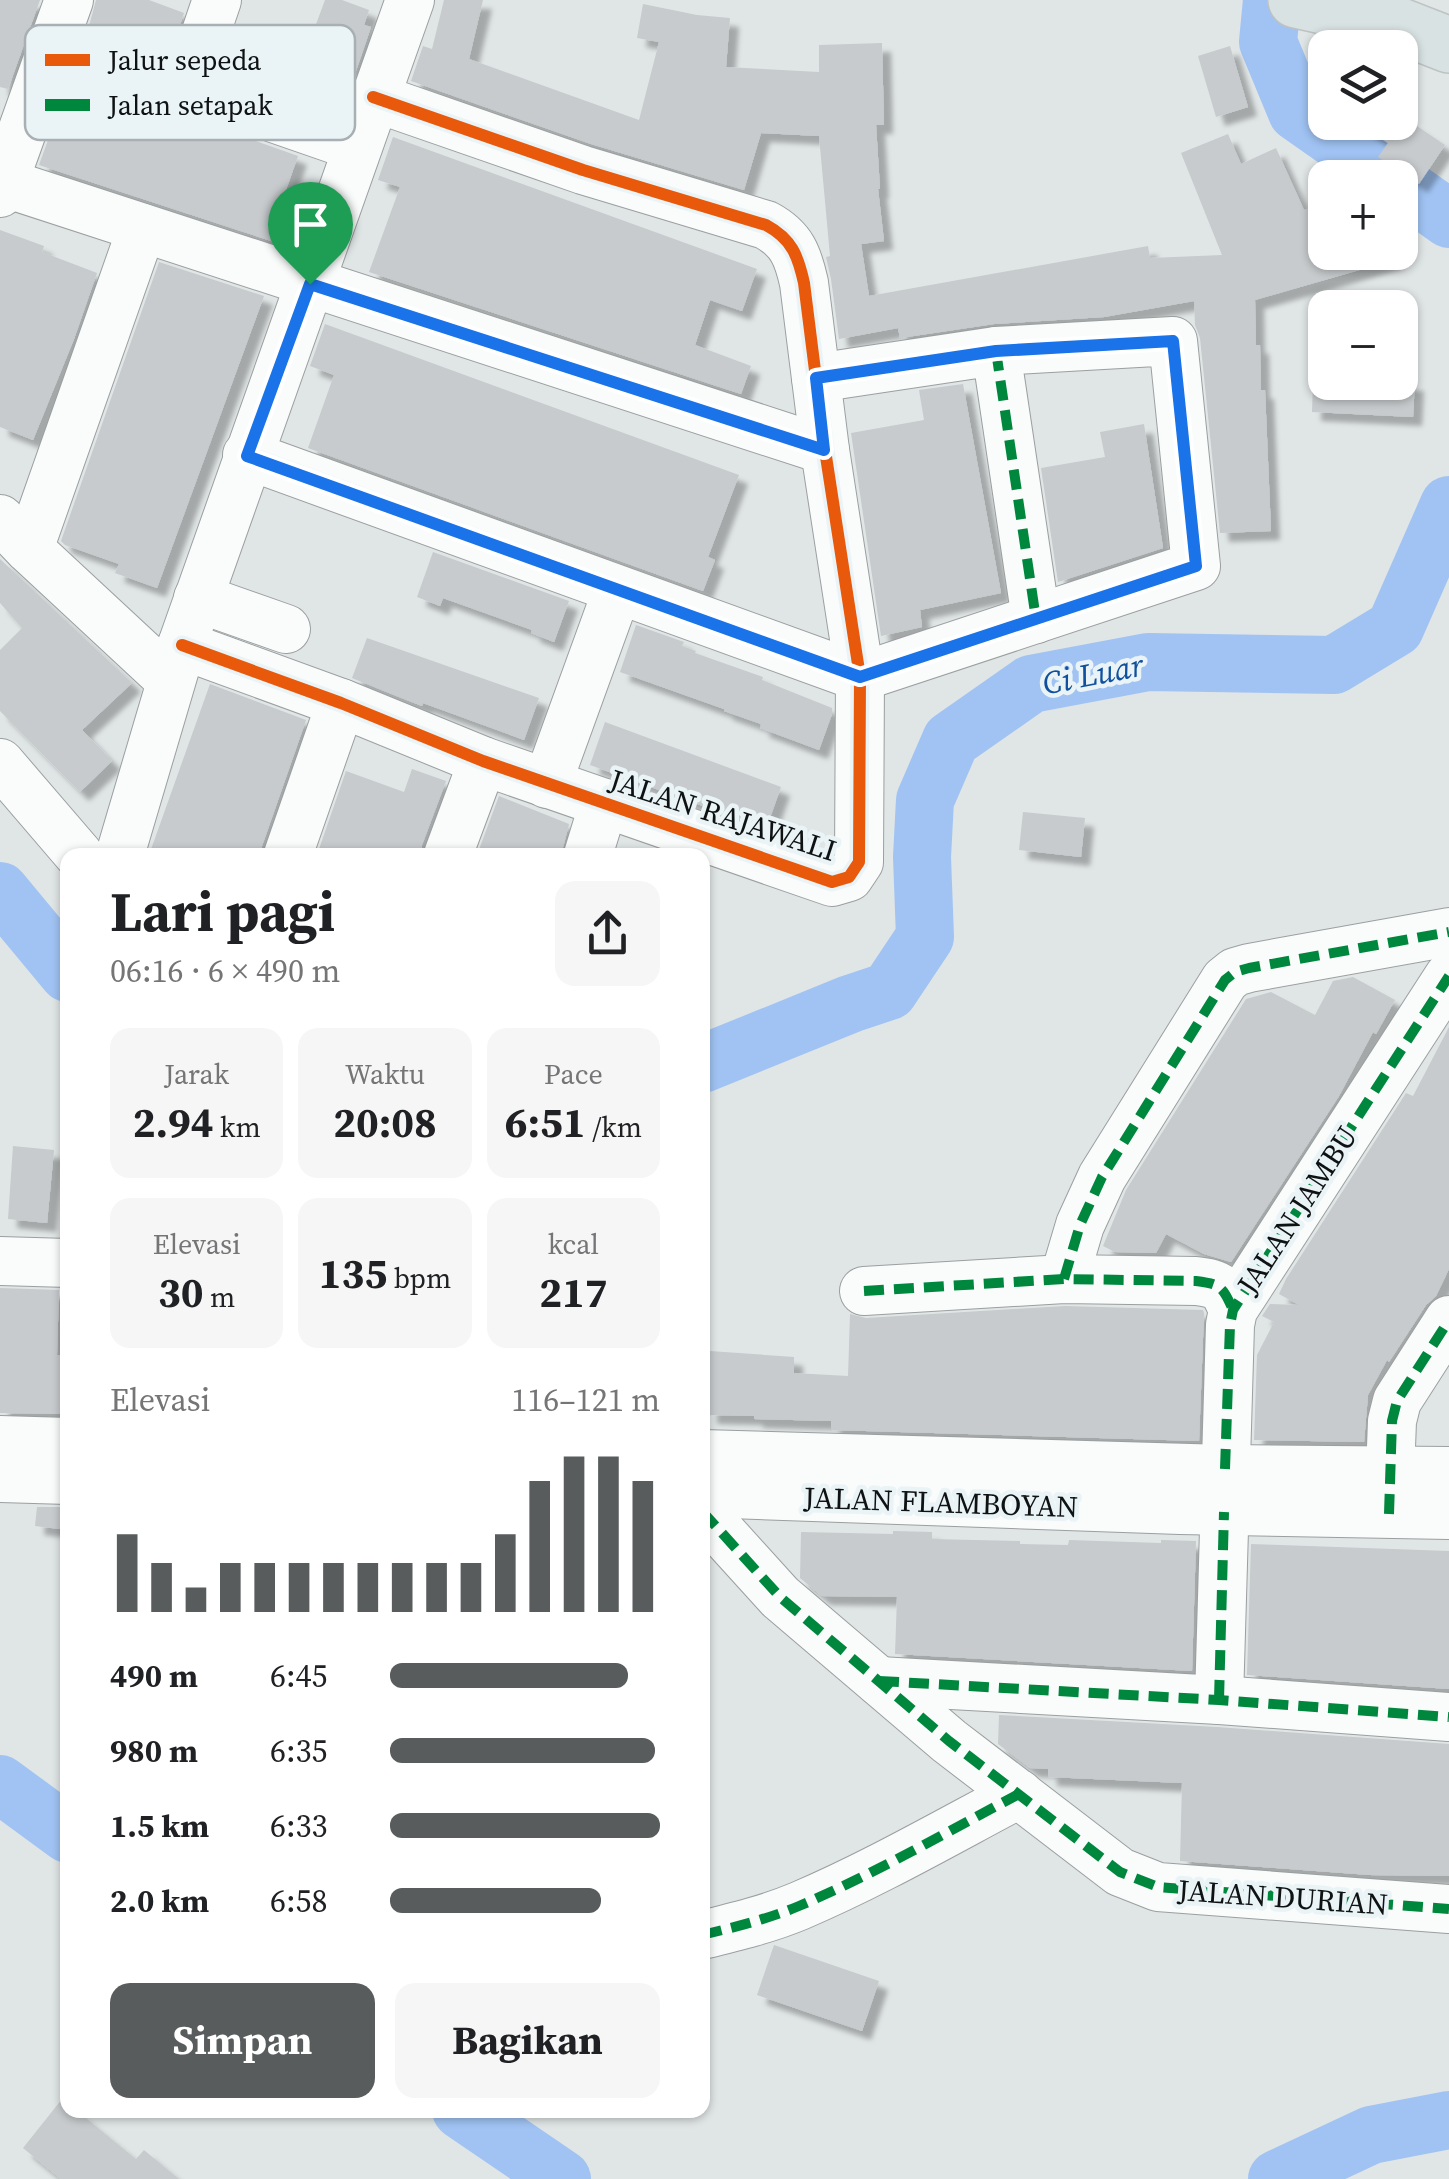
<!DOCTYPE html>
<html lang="id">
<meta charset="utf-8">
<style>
body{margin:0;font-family:"Source Serif 4",serif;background:#f6f6f6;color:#202124;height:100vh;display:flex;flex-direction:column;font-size:38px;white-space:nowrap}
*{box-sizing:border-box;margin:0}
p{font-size:32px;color:#757577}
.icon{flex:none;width:55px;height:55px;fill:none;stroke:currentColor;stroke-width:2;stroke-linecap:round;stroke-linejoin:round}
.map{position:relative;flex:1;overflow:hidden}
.panel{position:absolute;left:60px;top:848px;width:650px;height:1270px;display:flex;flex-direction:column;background:#fff;border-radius:20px;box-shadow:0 2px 8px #0004}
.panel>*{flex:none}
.controls{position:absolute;left:1308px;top:30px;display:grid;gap:20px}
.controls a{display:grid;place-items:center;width:110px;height:110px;border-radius:20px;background:#fff;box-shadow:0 2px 8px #0004;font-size:50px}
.pin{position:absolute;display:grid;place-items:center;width:85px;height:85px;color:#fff;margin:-102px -42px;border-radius:50% 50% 50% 0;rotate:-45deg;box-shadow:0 0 10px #0007}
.pin .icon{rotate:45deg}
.round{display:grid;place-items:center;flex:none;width:105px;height:105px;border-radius:20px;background:#f6f6f6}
.overview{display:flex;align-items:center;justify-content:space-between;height:170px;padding:0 50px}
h1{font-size:55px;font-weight:700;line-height:75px}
.figures{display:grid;grid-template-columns:repeat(3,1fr);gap:15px;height:170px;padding:10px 50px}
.figures div{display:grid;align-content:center;border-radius:20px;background:#f6f6f6;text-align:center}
.figures b{font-size:42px;font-weight:700}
.figures small{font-size:28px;font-weight:400}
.figures p{font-size:28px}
.chart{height:280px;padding:20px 50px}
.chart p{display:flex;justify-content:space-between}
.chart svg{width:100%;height:180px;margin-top:10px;stroke:#585c5d;stroke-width:6}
.button{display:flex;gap:20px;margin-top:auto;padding:20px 50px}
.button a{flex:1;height:115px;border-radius:20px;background:#585c5d;color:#fff;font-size:40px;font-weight:700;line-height:115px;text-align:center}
.button a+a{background:#f6f6f6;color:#202124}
ul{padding:0 50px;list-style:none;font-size:32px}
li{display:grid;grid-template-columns:160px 120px 1fr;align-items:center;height:75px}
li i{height:25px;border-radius:12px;background:#585c5d}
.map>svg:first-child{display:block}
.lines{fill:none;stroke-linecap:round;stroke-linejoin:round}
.river{stroke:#a0c3f3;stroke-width:58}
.building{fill:#c7cbcd;filter:url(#shadow)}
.minor-casing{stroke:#9b9fa0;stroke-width:50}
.major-casing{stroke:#bfc2c2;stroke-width:58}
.minor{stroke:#fafbfb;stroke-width:48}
.major{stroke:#d9e2e2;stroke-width:55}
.quiet{stroke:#00873e;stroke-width:10;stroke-dasharray:20 10;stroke-linecap:butt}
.cycleway-casing{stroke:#eaf4f7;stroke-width:19}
.cycleway{stroke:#e8590c;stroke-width:12}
.route-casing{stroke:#fff;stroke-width:20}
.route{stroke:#1a73e8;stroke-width:12}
.labels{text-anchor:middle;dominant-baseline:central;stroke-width:9;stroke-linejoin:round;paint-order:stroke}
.street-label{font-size:30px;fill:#0f1213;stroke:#eaf4f7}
.water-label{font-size:32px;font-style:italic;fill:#10509e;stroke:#eaf4f7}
.key{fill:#eaf4f7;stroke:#a8b0b3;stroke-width:2.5}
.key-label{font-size:28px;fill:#0f1213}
</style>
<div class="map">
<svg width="1449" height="2179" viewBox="0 0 1449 2179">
<defs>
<filter id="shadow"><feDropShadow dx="9" dy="9" stdDeviation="2.5" flood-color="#0004"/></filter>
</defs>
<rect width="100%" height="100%" fill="#e0e5e6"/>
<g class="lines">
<g class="river">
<path d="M 1272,0 L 1268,42 L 1297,112 L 1391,178"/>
<path d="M 1400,184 L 1449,219"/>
<path d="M 0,891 L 68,973"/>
<path d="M 702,1064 L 850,1004 L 889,991 L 925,937 L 922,857 L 925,800 L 951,740 L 1031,684 L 1148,662 L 1334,665 L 1395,628 L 1449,505"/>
<path d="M 0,1784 L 68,1834"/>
<path d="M 461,2110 L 562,2179"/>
<path d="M 1277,2179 L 1371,2135 L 1449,2120"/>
</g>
</g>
<g class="building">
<path d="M 0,0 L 40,0 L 8,89 L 0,87 Z"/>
<path d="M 96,0 L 149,0 L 184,13 L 170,54 L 88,30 Z"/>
<path d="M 325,0 L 342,0 L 369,10 L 364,25 L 371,27 L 356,71 L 347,68 L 336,98 L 259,72 L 255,83 L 222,71 L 236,30 L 305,54 Z"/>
<path d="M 444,0 L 483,0 L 469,59 L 639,120 L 659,42 L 637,38 L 643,4 L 697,15 L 730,18 L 726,67 L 819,72 L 819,45 L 882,43 L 884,125 L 876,125 L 880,189 L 878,189 L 884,241 L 861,244 L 869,296 L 1148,246 L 1150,258 L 1222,255 L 1181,153 L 1228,134 L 1241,164 L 1276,148 L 1304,210 L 1325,204 L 1325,252 L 1393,252 L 1394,260 L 1255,300 L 1256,345 L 1260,345 L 1261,390 L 1265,390 L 1271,531 L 1220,533 L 1200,338 L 1195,325 L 1194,301 L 1104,317 L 994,324 L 900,338 L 898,328 L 839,339 L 831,279 L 826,257 L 830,256 L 819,136 L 761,133 L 744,190 L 591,144 L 411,81 L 423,46 L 432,49 Z"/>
<path d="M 1230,46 L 1248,107 L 1216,117 L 1198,56 Z"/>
<path d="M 69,82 L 179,114 L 298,156 L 280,207 L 285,208 L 274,242 L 39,165 Z"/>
<path d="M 1355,122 L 1411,122 L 1445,145 L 1419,184 L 1378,157 L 1388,143 Z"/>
<path d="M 393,137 L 757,269 L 742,311 L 710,300 L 695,345 L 751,366 L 741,394 L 369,272 L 400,187 L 378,180 Z"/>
<path d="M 0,230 L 44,246 L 42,252 L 97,273 L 74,339 L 33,440 L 0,427 Z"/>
<path d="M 159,262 L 264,296 L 157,588 L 115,573 L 119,564 L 65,545 L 61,541 Z"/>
<path d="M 325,324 L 739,475 L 708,557 L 715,560 L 703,591 L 308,448 L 334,375 L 310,366 Z"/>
<path d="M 1313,382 L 1415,382 L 1413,417 L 1312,412 Z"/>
<path d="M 963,384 L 1001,593 L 920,610 L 922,627 L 881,636 L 851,433 L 924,420 L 919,390 Z"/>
<path d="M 1144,424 L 1163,548 L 1058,582 L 1041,468 L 1105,457 L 1100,432 Z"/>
<path d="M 433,552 L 569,601 L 554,642 L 531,633 L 532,630 L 443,598 L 440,606 L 417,597 Z"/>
<path d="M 0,559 L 132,683 L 82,730 L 112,761 L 80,792 L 0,711 L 0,650 L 22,628 L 0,603 Z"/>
<path d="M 636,625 L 684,642 L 682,646 L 696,651 L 695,653 L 763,677 L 762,680 L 832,708 L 832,714 L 819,750 L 760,728 L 761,724 L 724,711 L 724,709 L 620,672 Z"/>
<path d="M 367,638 L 539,698 L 524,740 L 423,703 L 422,706 L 404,699 L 352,678 Z"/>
<path d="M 210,684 L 306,720 L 262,846 L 261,855 L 149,855 Z"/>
<path d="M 605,722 L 781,787 L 766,829 L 590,765 Z"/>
<path d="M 412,769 L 446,781 L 422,845 L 421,855 L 317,855 L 346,771 L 404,792 Z"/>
<path d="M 499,796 L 569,824 L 561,855 L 477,855 Z"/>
<path d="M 1023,812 L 1085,818 L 1081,857 L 1019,850 Z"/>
<path d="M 1353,977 L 1395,1000 L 1376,1034 L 1373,1032 L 1339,1096 L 1231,1262 L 1204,1254 L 1166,1234 L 1156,1253 L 1115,1252 L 1103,1246 L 1126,1190 L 1246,999 L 1271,992 L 1315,1015 L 1333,981 Z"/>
<path d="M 1449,1027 L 1449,1269 L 1436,1296 L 1426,1305 L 1389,1362 L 1387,1360 L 1368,1395 L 1364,1442 L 1254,1440 L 1257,1355 L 1274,1322 L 1262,1316 L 1270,1304 L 1299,1305 L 1279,1294 L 1286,1279 L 1406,1093 L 1413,1096 Z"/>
<path d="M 13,1146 L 54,1150 L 47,1223 L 8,1219 Z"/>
<path d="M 0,1288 L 59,1290 L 57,1355 L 68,1355 L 68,1414 L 0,1413 Z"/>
<path d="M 1065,1306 L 1203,1310 L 1204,1313 L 1199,1441 L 831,1430 L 831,1421 L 754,1419 L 754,1416 L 708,1415 L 710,1351 L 794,1357 L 794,1373 L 848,1376 L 850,1314 L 866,1318 Z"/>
<path d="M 37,1507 L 68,1507 L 68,1530 L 35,1526 Z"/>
<path d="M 893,1531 L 932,1532 L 932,1539 L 1020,1541 L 1020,1544 L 1068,1545 L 1069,1540 L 1161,1543 L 1161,1540 L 1196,1541 L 1192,1671 L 895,1654 L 897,1597 L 822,1596 L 800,1578 L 801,1532 L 893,1534 Z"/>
<path d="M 1251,1544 L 1449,1551 L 1449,1689 L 1247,1675 Z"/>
<path d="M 999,1715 L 1217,1727 L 1449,1744 L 1449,1876 L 1370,1875 L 1180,1861 L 1182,1783 L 1048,1777 L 1048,1769 L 1030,1768 L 998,1744 Z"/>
<path d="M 774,1945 L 879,1981 L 862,2031 L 757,1995 Z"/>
<path d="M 62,2099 L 68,2103 L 68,2110 L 76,2110 L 136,2159 L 144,2150 L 179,2179 L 61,2179 L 23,2148 Z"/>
</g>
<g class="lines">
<g class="minor-casing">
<g id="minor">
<path d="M 53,48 L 187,88 L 357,147"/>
<path d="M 187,88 L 217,0"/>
<path d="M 5,183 L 825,450"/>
<path d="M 0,193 L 69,0"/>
<path d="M 996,351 L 1036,619"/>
<path d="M 247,455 L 860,677 L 1196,566 L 1173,341 L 996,351 L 816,378"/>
<path d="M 0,519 L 29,549 L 170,680"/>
<path d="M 29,549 L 142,228"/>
<path d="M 198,598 L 286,629"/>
<path d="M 182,645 L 341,703 L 483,761 L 832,882 L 849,877 L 859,862 L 860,677 L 825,450 L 804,283 C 798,256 792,239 766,225 L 583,170 L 373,97"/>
<path d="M 0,763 L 79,855"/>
<path d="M 547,784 L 617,591"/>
<path d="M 120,855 L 182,645 L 410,0"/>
<path d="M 288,855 L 341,703"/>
<path d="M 448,855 L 483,761"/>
<path d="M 588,855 L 604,803"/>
<path d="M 0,1261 L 68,1263"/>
<path d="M 1064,1279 L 1080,1225 L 1102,1177 L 1225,980 L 1235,972 L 1249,968 L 1449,932"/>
<path d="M 864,1291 L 1064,1279 L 1196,1281 C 1221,1284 1223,1287 1233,1310"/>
<path d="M 0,1440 L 68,1442"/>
<path d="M 702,1454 L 1225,1469 L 1449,1471"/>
<path d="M 0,1478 L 68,1480"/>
<path d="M 702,1493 L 1180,1510 L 1449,1515"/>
<path d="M 1389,1500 L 1392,1421 L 1397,1401 L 1449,1320"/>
<path d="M 702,1511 L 780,1597 L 949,1741 L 1120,1872 L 1158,1887 L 1449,1909"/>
<path d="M 879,1681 L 1219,1700 L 1449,1717"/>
<path d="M 1219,1700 L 1230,1325 L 1233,1310 L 1449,976"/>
<path d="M 702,1935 C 735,1927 768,1919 799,1906 C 874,1874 947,1832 1019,1794"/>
</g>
</g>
<g class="major-casing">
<path id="major" d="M 1296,0 L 1385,20 L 1449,45"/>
</g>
<use href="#minor" class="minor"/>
<use href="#major" class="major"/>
<g class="quiet">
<path d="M 996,351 L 1036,619"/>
<path d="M 1064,1279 L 1080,1225 L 1102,1177 L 1225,980 L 1235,972 L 1249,968 L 1449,932"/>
<path d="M 864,1291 L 1064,1279 L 1196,1281 C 1221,1284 1223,1287 1233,1310"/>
<path d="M 1225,1469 L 1230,1325 L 1233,1310 L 1449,976"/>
<path d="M 702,1511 L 780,1597 L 949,1741 L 1120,1872 L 1158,1887 L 1449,1909"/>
<path d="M 1389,1514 L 1392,1421 L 1397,1401 L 1449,1320"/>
<path d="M 879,1681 L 1219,1700 L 1449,1717"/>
<path d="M 1219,1700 L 1224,1512"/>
<path d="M 702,1935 C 735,1927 768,1919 799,1906 C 874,1874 947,1832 1019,1794"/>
</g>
<g class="cycleway-casing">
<g id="cycleway">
<path d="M 247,455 L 860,677 L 1196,566 L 1173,341 L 996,351 L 816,378"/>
<path d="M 182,645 L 341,703 L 483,761 L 832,882 L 849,877 L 859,862 L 860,677 L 825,450 L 804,283 C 798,256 792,239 766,225 L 583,170 L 373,97"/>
</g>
</g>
<use href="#cycleway" class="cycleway"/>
</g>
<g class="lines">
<g class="route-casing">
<path id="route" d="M 310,284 L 824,450 L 816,378 L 996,351 L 1173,341 L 1196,566 L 860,677 L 247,456 Z"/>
</g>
<use href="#route" class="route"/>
</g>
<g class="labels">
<g class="street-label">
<text transform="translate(723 815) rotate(18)">JALAN RAJAWALI</text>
<text transform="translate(1297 1210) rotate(-57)">JALAN JAMBU</text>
<text transform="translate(941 1502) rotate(2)">JALAN FLAMBOYAN</text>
<text transform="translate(1283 1897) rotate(4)">JALAN DURIAN</text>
</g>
<g class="water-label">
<text transform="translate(1093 674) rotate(-11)">Ci Luar</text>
</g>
</g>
<rect x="25" y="25" width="330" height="115" rx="15" class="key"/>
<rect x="45" y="54" width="45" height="12" fill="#e8590c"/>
<rect x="45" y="99" width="45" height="12" fill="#00873e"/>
<g class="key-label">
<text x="108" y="70">Jalur sepeda</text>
<text x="108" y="115">Jalan setapak</text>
</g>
</svg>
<div class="controls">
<a><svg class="icon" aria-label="layers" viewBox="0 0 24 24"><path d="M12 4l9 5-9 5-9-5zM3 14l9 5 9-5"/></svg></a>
<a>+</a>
<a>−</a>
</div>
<div class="pin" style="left:310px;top:284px;background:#1e9e55"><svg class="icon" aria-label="arrive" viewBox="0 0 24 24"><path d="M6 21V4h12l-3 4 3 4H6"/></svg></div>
<section class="panel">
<div class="overview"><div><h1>Lari pagi</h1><p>06:16 · 6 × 490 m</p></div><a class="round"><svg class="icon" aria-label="share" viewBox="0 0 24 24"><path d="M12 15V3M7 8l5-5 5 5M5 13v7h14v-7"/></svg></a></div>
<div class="figures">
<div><p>Jarak</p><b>2.94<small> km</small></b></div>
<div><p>Waktu</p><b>20:08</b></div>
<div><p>Pace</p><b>6:51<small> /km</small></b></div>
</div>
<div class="figures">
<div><p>Elevasi</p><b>30<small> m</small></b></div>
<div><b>135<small> bpm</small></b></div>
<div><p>kcal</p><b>217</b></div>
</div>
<div class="chart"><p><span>Elevasi</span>116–121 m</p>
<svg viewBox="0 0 160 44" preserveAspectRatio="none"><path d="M5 44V25M15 44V32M25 44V38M35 44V32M45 44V32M55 44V32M65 44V32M75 44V32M85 44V32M95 44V32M105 44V32M115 44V25M125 44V12M135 44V6M145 44V6M155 44V12"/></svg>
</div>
<ul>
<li><b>490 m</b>6:45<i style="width:88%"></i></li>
<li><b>980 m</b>6:35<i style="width:98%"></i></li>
<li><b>1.5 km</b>6:33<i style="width:100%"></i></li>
<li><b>2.0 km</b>6:58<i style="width:78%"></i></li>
</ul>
<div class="button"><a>Simpan</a><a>Bagikan</a></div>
</section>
</div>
